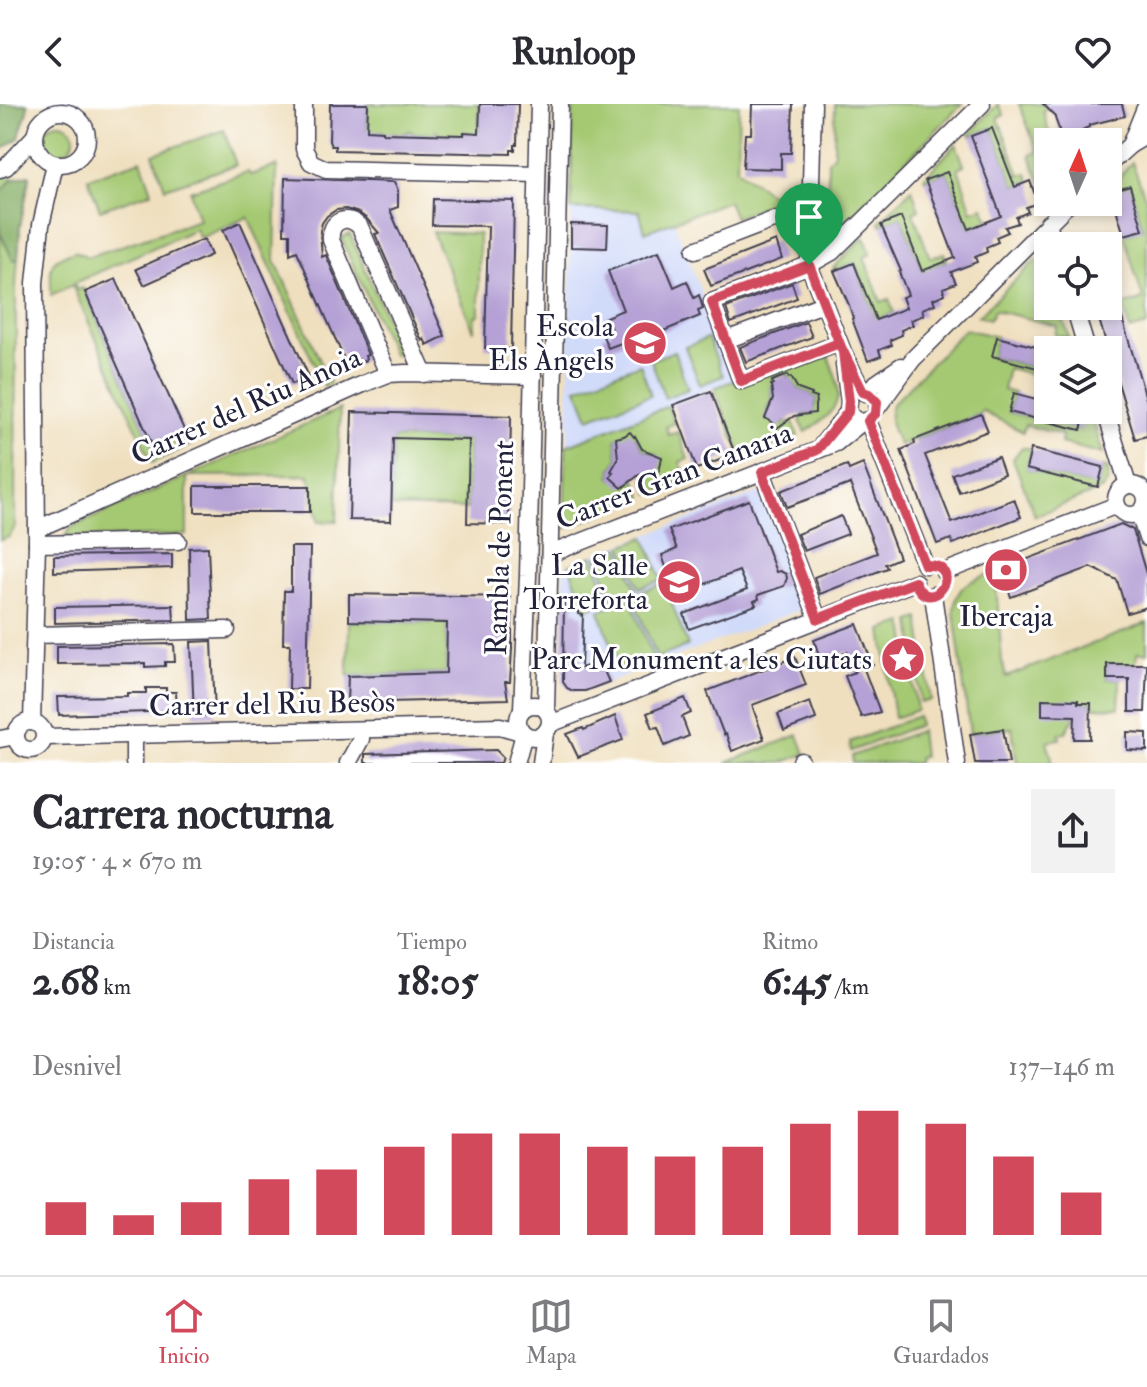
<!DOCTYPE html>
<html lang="es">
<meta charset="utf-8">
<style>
body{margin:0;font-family:"IM FELL Double Pica",serif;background:#f2f2f3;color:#2b2b33;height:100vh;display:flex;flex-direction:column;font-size:30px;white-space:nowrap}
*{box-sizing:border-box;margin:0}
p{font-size:26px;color:#7c7c81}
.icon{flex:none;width:44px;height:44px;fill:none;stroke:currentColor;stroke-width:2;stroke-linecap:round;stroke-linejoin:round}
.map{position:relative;height:659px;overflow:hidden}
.sheet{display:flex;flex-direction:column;background:#fff;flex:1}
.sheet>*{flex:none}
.needle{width:52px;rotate:3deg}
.buttons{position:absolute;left:1034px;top:24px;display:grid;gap:16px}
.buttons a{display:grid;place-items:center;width:88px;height:88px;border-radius:0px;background:#fff;box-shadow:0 4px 12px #0003;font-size:40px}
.pin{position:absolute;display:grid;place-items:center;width:68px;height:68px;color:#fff;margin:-82px -34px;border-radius:50% 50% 50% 0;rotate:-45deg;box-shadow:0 0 8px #0007}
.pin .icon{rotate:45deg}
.round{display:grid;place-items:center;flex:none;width:84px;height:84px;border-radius:0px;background:#f2f2f3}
.head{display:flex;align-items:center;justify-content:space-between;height:136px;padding:0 32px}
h1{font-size:44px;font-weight:700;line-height:60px}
.stats{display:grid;grid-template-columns:repeat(3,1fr);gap:12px;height:136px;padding:8px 32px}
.stats div{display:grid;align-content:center}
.stats b{font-size:40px;font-weight:700}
.stats small{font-size:22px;font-weight:400}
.stats p{font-size:22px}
.chart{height:224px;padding:16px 32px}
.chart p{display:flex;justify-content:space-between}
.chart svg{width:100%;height:144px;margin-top:8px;stroke:#d1495b;stroke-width:6}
header{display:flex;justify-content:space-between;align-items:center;height:104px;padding:0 32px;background:#fff;font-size:36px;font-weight:700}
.menu{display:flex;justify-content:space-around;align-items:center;height:112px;border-top:2px solid #e1e1e2;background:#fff;font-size:22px;color:#7c7c81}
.menu a{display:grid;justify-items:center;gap:4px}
.menu .active{color:#d1495b}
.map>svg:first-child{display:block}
.built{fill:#d0daf9}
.green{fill:#a5c972;stroke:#647656;stroke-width:2}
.forest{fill:#84ad64;stroke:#536850;stroke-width:2}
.building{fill:#b5a1d5}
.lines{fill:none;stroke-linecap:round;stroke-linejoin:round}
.minor-casing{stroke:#413e4f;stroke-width:19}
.minor{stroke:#fff;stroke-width:16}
.route-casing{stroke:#fff;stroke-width:16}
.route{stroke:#d1495b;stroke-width:10}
.labels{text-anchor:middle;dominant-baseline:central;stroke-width:6;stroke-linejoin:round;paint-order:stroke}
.poi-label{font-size:30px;fill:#22223b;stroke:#fff;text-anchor:end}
.street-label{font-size:30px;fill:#22223b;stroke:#fff}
</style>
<header><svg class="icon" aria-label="back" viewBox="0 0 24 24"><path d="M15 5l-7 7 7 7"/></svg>Runloop<svg class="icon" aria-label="heart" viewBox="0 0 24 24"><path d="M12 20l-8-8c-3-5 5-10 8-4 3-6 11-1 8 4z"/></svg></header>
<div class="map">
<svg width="1147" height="659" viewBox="0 0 1147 659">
<rect width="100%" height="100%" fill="#fff"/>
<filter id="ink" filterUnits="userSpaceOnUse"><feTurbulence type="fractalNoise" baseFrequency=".0125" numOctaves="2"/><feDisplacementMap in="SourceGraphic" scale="16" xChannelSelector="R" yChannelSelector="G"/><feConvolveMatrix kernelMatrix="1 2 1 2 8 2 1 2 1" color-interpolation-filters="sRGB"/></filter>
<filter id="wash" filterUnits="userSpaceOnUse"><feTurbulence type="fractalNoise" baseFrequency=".006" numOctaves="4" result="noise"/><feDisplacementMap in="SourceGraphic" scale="32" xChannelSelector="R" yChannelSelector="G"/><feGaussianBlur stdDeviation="1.8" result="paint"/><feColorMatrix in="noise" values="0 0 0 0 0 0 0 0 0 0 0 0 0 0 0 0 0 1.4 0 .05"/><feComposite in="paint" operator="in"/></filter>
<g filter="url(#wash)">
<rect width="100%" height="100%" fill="#efdfbe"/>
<g class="built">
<path d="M 571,105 L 639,107 L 645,128 L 674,117 L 735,276 L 602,328 L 564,425 L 566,342 L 568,340 Z"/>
<path d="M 760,388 L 805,504 L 585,587 L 573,587 L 567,584 L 563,578 L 562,572 L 564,462 Z"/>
</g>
<g class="green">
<path d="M 368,0 L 480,0 L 479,31 L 464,28 L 464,31 L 440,30 L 439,28 L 436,27 L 435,30 L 412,29 L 411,27 L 408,27 L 407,29 L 383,29 L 383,27 L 367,28 Z"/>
<path d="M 573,0 L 739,0 L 737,65 L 775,93 L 769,99 L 735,114 L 728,97 L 645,128 L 639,107 L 571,105 Z"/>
<path d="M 835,0 L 962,0 L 828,136 L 827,135 L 828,57 L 834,49 Z"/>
<path d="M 998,0 L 1004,11 L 998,14 L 1020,71 L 1027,69 L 1030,77 L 1015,83 L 992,24 L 971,32 L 970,29 Z"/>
<path d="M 1019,0 L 1043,0 L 1047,3 L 1043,7 L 1051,36 L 1055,37 L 1048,38 L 1047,95 L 1030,51 L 1038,48 Z"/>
<circle cx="59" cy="34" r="15"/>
<path d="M 224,26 L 236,61 L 165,84 L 153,50 Z"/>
<path d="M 956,40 L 964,61 L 958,64 L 972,107 L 983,103 L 990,117 L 969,125 L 947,68 L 925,76 L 924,74 Z"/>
<path d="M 0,51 L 12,75 L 29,71 L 30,72 L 20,122 L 16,181 L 15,423 L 9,433 L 0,436 Z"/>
<path d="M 141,56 L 152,88 L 100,106 L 88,74 Z"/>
<path d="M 1132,58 L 1147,98 L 1147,221 L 1130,226 L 1123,202 L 1143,195 L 1124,131 L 1143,125 L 1130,83 L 1111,88 L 1110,84 Z"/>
<path d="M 277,62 L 275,156 L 330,279 L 324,282 L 248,113 L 200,134 L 195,125 L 74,179 L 77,186 L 83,184 L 153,343 L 156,346 L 186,332 L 191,341 L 152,359 L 72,181 L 51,191 C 52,162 44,157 75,147 L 88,153 L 199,116 L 190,87 L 248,68 L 250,71 Z"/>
<path d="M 912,85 L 919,105 L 913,108 L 930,154 L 944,149 L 947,157 L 935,162 L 924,172 L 901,113 L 881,121 L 880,117 Z"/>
<path d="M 432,128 L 479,130 L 479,211 L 475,212 L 474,227 Z"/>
<path d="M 350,130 L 401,248 L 393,251 L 341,134 Z"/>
<path d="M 864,133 L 871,150 L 864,153 L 881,198 L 889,195 L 894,209 L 881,214 L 877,220 L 855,159 L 834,167 L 833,164 Z"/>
<path d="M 1042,156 L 1048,164 L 1048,202 L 1059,202 L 1069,234 L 1055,231 L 1057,222 L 994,206 L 990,215 L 978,212 L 1035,157 Z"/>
<path d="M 965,225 L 997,233 L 992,253 L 1048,267 L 1048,283 L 1044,282 L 1045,274 L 1008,264 L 1003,286 L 1014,289 L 1009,308 L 1080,326 L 1086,307 L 1090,308 L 1103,350 L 1061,339 L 1062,331 L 1025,321 L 1023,328 L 982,307 L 981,310 L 899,341 C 893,327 886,315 892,300 Z"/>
<path d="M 708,234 L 723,272 L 700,281 L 685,243 Z"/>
<path d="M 674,247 L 688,285 L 665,294 L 651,256 Z"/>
<path d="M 827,249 C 844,293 845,301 806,328 L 800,317 L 804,311 L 814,309 L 817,294 L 811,292 L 811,290 L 798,285 L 786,269 L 772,274 L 773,280 L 771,281 L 773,295 L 767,307 L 783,321 L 787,318 L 793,318 L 798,332 L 742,355 L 714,284 L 735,276 Z"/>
<path d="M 640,260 L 651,291 L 589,314 L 577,284 Z"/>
<path d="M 668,302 L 674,319 L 666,323 L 669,331 L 678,328 L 688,355 L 680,358 L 687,376 L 650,390 L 644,376 L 648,371 L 652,371 L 656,350 L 642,345 L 636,333 L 616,334 L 618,355 L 611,366 L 613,368 L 610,373 L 616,377 L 628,380 L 635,374 L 643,393 L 564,425 L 566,342 Z"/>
<path d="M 340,305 L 337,417 L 319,418 L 309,371 L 187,372 L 187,431 L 63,434 L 72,423 Z"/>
<path d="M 393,334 L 469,336 L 467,405 L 391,403 Z"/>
<path d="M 1022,343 L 1031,345 L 1027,365 L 1098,383 L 1103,363 L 1107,364 C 1110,374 1109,379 1101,386 L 1035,412 L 1013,355 Z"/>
<path d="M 645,433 L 662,476 L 639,484 L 622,442 Z"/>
<path d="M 619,443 L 636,485 L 613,494 L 597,452 Z"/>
<path d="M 593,452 L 610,496 L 586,506 L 569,461 Z"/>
<path d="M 995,468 L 1002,557 L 1006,573 L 1147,519 L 1147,549 L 1137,549 L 1136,560 L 1107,560 L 1107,575 L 1120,575 L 1119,604 L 1091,603 L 1091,599 L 1078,599 L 1075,612 L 1066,628 L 1059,629 L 1060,635 L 1047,637 L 1053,659 L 1017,659 L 1012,624 L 970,630 L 954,507 C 956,479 971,477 995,468 Z"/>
<path d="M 664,479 L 688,542 L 657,554 L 632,491 Z"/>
<path d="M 630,495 L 654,556 L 622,568 L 599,507 Z"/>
<path d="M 919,514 L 931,596 L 921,599 L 911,517 Z"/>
<path d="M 349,517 L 447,519 L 446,569 L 348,572 Z"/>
<path d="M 904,519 L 917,606 L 894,614 L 882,526 Z"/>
<path d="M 918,612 L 919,621 L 851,647 L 850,638 Z"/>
<path d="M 920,627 L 923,652 L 918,654 L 918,659 L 853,659 L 852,652 Z"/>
<path d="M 798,631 L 805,650 L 781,659 L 726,659 Z"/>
</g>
<g class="forest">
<path d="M 0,0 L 28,0 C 27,12 21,22 19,34 L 0,47 Z"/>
<path d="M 29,71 L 30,72 L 20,122 L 18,155 L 13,156 L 0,129 L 0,89 L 12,75 Z"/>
</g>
<g id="blocks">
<g class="building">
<path d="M 330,0 L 368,0 L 367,26 L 383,27 L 383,29 L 464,31 L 464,28 L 479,29 L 480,0 L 518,0 L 517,41 L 515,41 L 515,46 L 511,46 L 511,50 L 335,46 L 335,42 L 331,42 L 329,37 Z"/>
<path d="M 752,0 L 793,0 L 791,49 L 781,49 L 781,65 L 743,64 L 745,30 L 751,30 Z"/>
<path d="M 1043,0 L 1122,0 L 1125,12 L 1089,21 L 1089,23 L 1084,25 L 1078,38 L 1055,38 L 1059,25 L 1055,14 L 1056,13 Z"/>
<path d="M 992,24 L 1015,83 L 1030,77 L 1038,99 L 1026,103 L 1028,108 L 1016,113 L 1018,119 L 1005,123 L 1008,128 L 996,133 L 998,138 L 986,143 L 987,148 L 975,153 L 977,158 L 951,168 L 956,179 L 943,184 L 945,190 L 933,195 L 935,200 L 922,205 L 924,211 L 911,216 L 913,221 L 901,226 L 902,231 L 890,236 L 892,241 L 879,246 L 881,252 L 868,257 L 852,215 L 853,214 L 849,201 L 834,167 L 854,159 L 876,216 L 906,204 L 902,193 L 908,191 L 899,168 L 901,167 L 881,121 L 901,113 L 922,167 L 955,154 L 925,76 L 947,68 L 969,125 L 1001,112 L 971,32 Z"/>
<path d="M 285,74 L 394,78 L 398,86 L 398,103 L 390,106 L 445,232 L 427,241 L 424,235 L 422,237 L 375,130 L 379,129 L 367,115 L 359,109 L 346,105 L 336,106 L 327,112 L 322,119 L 320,127 L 322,153 L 326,151 L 368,251 L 365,252 L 366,256 L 348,264 L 297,147 L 290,150 L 290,130 L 284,130 Z"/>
<path d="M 1130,82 L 1143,126 L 1124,131 L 1111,88 Z"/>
<path d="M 433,95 L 514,97 L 511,245 L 485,244 L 488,122 L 432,121 Z"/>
<path d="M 240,118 L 309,273 L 292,280 L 223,126 Z"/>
<path d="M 571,120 L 608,121 L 607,144 L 571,143 Z"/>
<path d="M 204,135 L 211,151 L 144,181 L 136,165 Z"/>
<path d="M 776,137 L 782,155 L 711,182 L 704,165 Z"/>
<path d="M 659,147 L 674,183 L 687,177 L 694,194 L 699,191 L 703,205 L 698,207 L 700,212 L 656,230 L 661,243 L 645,249 L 637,233 L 608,244 L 603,232 L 612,228 L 606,213 L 623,206 L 608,167 Z"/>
<path d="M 116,175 L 185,328 L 153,343 L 85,188 Z"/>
<path d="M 1108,177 L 1111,177 L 1147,298 L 1147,332 L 1135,335 L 1095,202 L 1108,202 Z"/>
<path d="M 792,179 L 797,194 L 731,219 L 726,204 Z"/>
<path d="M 806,218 L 812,233 L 746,258 L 740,243 Z"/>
<path d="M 997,233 L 1048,246 L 1048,267 L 992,252 Z"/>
<path d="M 787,271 L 789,274 L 791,273 L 798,285 L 812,290 L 811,292 L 817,294 L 815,301 L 815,309 L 794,312 L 777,324 L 772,318 L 765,314 L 773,295 L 771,281 L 773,280 L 772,277 Z"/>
<path d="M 711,287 L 735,350 L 697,365 L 673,301 Z"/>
<path d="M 1014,289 L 1048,298 L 1048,306 L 1086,306 L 1081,326 L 1009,308 Z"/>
<path d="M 352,308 L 511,312 L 509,420 L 467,419 L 469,336 L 393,334 L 391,417 L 349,416 Z"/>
<path d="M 981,310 L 988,327 L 925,351 L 952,419 L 1014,395 L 1021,413 L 953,440 L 951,435 L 937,440 L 901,346 L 915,340 L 914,336 Z"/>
<path d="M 630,328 L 634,333 L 635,332 L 642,345 L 662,353 L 659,369 L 639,371 L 622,384 L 610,373 L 613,368 L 611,367 L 618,355 L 616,334 L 624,332 Z"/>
<path d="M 1031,345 L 1103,363 L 1098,383 L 1026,365 Z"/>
<path d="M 998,353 L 1004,370 L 959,388 L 952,370 Z"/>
<path d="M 863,360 L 899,454 L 885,460 L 887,464 L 820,490 L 814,473 L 877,449 L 850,380 L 787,403 L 781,387 L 847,361 L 849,366 Z"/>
<rect x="195" y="382" width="115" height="26"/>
<path d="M 749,396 L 776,468 L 780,467 L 786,470 L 787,474 L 784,482 L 758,491 L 759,495 L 754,497 L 756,501 L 689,525 L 684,510 L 747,486 L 739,467 L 689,486 L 680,461 L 667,466 L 662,451 L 677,445 L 669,426 Z"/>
<path d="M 841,412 L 848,430 L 804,447 L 797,430 Z"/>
<path d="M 1121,420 L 1133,426 L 1147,473 L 1147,503 L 1127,509 L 1117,476 L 1091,463 L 1011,493 L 1001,465 Z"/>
<path d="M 208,443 L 211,515 L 190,516 L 189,444 Z"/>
<path d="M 291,443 L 310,443 L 307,585 L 289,585 L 290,540 L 283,540 L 284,487 L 291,487 Z"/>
<path d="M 172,450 L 172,464 L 54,468 L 54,452 Z"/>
<path d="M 349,490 L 510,493 L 508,509 L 512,509 L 512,545 L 510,578 L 505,578 L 508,595 L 347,599 L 348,572 L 446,569 L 447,519 L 349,517 Z"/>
<path d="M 564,494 L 575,495 L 574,507 L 578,507 L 578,510 L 583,511 L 581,564 L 600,558 L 609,578 L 585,587 L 573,587 L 567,584 L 563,578 Z"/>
<path d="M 173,501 L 174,516 L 55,519 L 55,503 Z"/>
<path d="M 857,520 L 873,561 L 864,565 L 880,608 L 861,613 L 845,572 L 855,568 L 847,548 L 821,558 L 814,536 Z"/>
<path d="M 212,537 L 215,611 L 194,612 L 191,538 Z"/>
<path d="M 174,540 L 175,558 L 165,558 L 165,562 L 145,563 L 145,559 L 57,560 L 57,542 Z"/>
<path d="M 795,553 L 806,581 L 752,601 L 764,635 L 732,647 L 726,630 L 724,631 L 707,587 Z"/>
<path d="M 1107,560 L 1147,560 L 1145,608 L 1129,608 L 1129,575 L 1107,575 Z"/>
<path d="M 146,584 L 166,584 L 166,588 L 176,588 L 177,607 L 59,611 L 58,593 L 127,592 L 127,589 L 146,589 Z"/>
<path d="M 685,594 L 691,609 L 682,613 L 689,632 L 665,642 L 658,623 L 653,624 L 647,609 Z"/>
<path d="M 1042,595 L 1078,596 L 1078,599 L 1091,599 L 1090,635 L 1074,635 L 1075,612 L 1042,611 Z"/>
<path d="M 810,598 L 816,615 L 784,627 L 778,610 Z"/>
<path d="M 615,612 L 623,636 L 578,653 L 567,630 L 583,624 L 584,626 Z"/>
<path d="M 1003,625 L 1009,659 L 975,659 L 970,630 Z"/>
<path d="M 1127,628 L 1147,629 L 1147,647 L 1127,646 Z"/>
<path d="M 496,646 L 503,653 L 501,659 L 365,659 L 365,650 Z"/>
</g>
</g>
</g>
<g filter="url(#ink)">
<use href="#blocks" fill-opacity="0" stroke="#413e4f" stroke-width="2"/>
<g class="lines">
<g class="minor-casing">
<g id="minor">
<path d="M 304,0 L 304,45 L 311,58 L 326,65 L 537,70"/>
<path d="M 813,0 L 809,161 L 843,248 L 863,288"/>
<circle cx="61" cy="34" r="26"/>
<path d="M 1130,41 L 1145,4"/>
<path d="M 1108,61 L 1130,41 L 1147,31"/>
<path d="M 0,65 L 6,63 L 34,33"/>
<path d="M 1048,119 L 1055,142"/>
<path d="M 695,146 L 773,116 L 809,117"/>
<path d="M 1074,202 L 1087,246"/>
<path d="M 726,236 L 823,200"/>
<path d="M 839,239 L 741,277 L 712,198 L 809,161 L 832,148 L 982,0"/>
<path d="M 844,261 L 849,297 L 848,308 C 854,316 860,320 869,316"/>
<path d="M 388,270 L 331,136 C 329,117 347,109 360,123 L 424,270"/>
<path d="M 866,289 L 875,280 L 901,262"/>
<path d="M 877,304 L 913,255 L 1070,98"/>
<path d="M 1105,306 L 1128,381"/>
<path d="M 868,317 L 925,461"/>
<path d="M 822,341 L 848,308"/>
<path d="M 762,368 L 818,515"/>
<circle cx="1131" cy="396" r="15"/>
<path d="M 1139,409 L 1147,434"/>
<path d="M 37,425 L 363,280 L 388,270 L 406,269 L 533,272"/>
<path d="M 37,440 L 178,437"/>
<path d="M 550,450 L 836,339 L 862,318"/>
<path d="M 944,468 L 1117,401"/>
<path d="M 933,491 L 957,659"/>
<path d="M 35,531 L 227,526"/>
<circle cx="534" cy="617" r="16"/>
<path d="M 522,604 L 528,472 L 539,0"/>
<path d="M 546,606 L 560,0"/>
<circle cx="30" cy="632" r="14"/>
<path d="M 32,618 L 37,440 L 35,179 L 41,121 L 55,60"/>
<path d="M 550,620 L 915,478"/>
<path d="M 45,633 L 500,622 L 521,628"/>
<path d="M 0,635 L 16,632"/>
<path d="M 801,657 L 801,659"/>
<path d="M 134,659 L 134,631"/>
<path d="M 348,659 L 361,635 L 361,626"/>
<path d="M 516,659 L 524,630"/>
<path d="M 541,659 L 545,629"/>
</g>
</g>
<use href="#minor" class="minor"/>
</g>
</g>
<g class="lines" filter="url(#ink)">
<g class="route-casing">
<path id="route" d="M 809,161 L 843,248 L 849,297 L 848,308 L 817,346 L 762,368 L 818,515 L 915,478 C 931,517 969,459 925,461 L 868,317 L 876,309 L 877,298 L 869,290 L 863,288 L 839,239 L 741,277 L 712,198 L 809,161"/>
</g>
<use href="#route" class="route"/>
</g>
<defs>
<g id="school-disc" transform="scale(2.3)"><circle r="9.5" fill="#d1495b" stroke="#fff"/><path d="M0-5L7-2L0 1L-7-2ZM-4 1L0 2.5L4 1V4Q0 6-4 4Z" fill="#fff"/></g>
<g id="bank-disc" transform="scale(2.3)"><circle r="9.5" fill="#d1495b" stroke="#fff"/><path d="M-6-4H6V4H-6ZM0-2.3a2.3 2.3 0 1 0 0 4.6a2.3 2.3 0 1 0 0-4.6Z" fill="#fff"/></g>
<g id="sight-disc" transform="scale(2.3)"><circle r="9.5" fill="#d1495b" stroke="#fff"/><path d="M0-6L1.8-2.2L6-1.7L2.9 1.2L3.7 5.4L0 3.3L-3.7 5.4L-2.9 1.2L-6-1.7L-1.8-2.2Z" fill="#fff"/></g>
</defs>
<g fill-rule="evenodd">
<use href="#school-disc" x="645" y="239"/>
<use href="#bank-disc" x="1006" y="466"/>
<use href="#school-disc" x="679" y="478"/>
<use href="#sight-disc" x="903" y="555"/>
</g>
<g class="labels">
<g class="poi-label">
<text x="614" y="222">Escola<tspan x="614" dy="34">Els Àngels</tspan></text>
<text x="648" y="461">La Salle<tspan x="648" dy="34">Torreforta</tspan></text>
<text x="1006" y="512" text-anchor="middle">Ibercaja</text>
<text x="872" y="555">Parc Monument a les Ciutats</text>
</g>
<g class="street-label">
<text transform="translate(246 302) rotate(-24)">Carrer del Riu Anoia</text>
<text transform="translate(674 372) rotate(-21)">Carrer Gran Canaria</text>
<text transform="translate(500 444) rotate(-88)">Rambla de Ponent</text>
<text transform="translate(272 600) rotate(-1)">Carrer del Riu Besòs</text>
</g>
</g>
</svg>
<div class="buttons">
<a><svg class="needle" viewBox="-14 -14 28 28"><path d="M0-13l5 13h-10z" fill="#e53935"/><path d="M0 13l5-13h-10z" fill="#7c7c81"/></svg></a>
<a><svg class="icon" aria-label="locate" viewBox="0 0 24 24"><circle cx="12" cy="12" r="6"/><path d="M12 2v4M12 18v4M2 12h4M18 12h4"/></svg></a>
<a><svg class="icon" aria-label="layers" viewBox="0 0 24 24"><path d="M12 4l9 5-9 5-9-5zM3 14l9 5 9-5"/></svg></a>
</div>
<div class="pin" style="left:809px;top:161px;background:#1e9e55"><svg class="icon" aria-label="arrive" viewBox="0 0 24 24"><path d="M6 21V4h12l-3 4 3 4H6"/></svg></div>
</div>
<section class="sheet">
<div class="head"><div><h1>Carrera nocturna</h1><p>19:05 · 4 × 670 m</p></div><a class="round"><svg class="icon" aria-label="share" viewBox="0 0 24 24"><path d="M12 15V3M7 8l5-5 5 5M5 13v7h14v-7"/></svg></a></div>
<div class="stats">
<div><p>Distancia</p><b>2.68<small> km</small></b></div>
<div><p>Tiempo</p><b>18:05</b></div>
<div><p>Ritmo</p><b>6:45<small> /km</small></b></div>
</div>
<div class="chart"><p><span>Desnivel</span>137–146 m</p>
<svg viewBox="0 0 160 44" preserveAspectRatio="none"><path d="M5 44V34M15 44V38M25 44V34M35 44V27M45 44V24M55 44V17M65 44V13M75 44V13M85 44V17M95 44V20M105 44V17M115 44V10M125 44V6M135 44V10M145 44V20M155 44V31"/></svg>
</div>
</section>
<nav class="menu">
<a class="active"><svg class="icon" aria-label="home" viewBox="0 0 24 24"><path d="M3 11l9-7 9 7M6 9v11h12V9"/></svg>Inicio</a>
<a><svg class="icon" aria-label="map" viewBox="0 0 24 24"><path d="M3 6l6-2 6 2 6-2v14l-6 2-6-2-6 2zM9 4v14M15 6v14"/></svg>Mapa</a>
<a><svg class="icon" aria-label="saved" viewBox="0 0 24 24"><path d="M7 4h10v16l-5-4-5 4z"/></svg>Guardados</a>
</nav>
